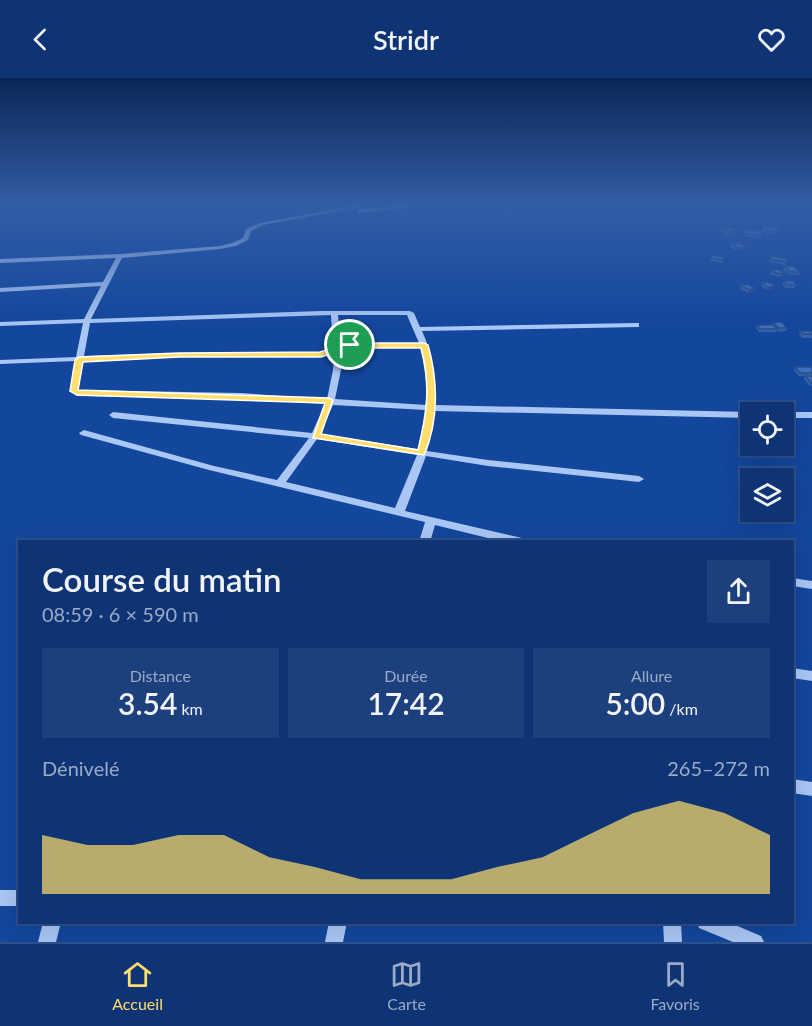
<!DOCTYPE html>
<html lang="fr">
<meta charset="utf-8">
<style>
body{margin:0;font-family:Lato,sans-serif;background:#1c3f7e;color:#f1f3f6;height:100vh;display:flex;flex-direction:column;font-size:22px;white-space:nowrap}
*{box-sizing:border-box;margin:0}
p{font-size:20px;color:#9baac5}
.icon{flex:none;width:33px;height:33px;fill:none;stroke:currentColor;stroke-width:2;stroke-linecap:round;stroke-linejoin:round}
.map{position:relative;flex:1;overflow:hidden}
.panel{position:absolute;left:18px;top:462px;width:776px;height:384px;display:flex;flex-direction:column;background:#0e3476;border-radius:0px;box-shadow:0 6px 24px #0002,0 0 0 2px #2e4f88}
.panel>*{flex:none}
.fabs{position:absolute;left:740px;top:324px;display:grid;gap:12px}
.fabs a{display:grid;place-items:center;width:54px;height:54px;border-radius:0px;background:#0e3476;box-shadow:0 6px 24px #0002,0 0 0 2px #2e4f88;font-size:30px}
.pin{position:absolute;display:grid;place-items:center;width:51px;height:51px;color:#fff;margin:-26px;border:3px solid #fff;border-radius:50%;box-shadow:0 2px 6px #0007}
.round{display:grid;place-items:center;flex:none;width:63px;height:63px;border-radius:0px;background:#1c3f7e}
.head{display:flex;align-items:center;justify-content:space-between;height:102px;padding:0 24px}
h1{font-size:33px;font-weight:600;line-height:45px}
.figures{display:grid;grid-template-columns:repeat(3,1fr);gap:9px;height:102px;padding:6px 24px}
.figures div{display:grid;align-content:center;border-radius:0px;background:#1c3f7e;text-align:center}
.figures b{font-size:30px;font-weight:600}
.figures small{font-size:16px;font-weight:400}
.figures p{font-size:16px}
.chart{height:168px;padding:12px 24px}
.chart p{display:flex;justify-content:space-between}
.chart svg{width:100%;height:108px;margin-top:6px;fill:#ffde6b;opacity:.7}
header{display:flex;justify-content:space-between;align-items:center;height:78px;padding:0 24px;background:#0e3476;font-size:27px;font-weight:600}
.tab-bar{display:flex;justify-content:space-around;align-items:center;height:84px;border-top:2px solid #2e4f88;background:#0e3476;font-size:16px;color:#9baac5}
.tab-bar a{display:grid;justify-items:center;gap:3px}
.tab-bar .current{color:#ffde6b}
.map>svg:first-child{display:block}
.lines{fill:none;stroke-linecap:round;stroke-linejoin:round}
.minor{fill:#a9c6f4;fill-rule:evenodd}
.wall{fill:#3460a8}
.shaded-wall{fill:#2a4e88}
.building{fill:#3c70c3;stroke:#2a4e88;stroke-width:1.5}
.route{fill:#ffde6b;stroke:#fff;stroke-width:1.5;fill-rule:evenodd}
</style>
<header><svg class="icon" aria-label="back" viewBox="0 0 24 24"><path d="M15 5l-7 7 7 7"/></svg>Stridr<svg class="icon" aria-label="heart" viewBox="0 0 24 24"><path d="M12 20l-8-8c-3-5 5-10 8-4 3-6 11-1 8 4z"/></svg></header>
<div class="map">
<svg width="812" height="864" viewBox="0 0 812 864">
<rect width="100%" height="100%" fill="#13469d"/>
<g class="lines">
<g class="minor">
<path d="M 359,127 L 371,127 L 263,147 L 251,153 L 248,162 L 236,168 L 220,171 L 122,180 L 91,241 L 321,233 L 410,233 L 414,235 L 420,249 L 636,245 L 639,245 L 639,249 L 422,253 C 433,276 435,302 435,327 L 750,334 L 750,340 L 435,333 L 427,373 L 488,382 L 639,398 L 644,401 L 639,404 L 488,388 L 426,378 L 405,433 L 522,460 L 527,464 L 504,464 L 435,447 L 430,464 L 419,464 L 425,444 L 209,392 L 81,357 L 79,355 L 84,352 L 214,388 L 277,402 L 309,360 L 113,340 L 109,337 L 113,334 L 312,355 L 325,326 L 241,321 L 77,318 L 70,313 L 75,283 L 0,286 L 0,282 L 76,279 L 83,245 L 0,248 L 0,244 L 84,241 L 101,208 L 0,214 L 0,210 L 103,204 L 116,180 L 0,185 L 0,181 L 120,176 L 220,168 L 232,165 L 243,160 L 246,151 L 260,145 ZM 331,237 L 333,270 L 321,274 L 179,275 L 84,278 L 90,245 ZM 338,237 L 407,237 L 419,265 L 350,266 L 341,268 ZM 420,269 C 425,289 427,307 426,327 L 335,321 L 341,292 L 341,273 L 350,270 ZM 334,275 L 333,292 L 327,321 L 241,315 L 78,312 L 83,283 L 179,279 L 321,278 ZM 333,327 L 426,332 L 418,371 L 320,356 ZM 317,361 L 417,377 L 395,430 L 286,404 Z"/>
<path d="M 407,127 L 428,127 L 360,135 L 357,133 L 360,131 Z"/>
<path d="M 782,334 L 812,334 L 812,340 L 783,340 Z"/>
<path d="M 792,500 L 812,503 L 812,511 L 792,508 Z"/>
<path d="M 792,590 L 812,593 L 812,603 L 792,600 Z"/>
<path d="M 792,701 L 812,704 L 812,718 L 792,715 Z"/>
<rect x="0" y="812" width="20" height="16"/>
<path d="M 43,844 L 61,844 L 56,864 L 38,864 Z"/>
<path d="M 329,844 L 347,844 L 343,864 L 325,864 Z"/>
<path d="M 663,844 L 681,844 L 682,864 L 664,864 Z"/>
<path d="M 697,844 L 728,844 L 761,858 L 764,864 L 733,864 L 699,850 Z"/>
</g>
</g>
<g class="wall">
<path d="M 763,148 L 778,150 L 776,156 L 761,154 L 762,157 L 761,160 L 746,159 L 744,154 L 745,152 L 761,154 Z"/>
<path d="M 722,150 L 736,155 L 728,157 L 721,153 Z"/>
<path d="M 731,166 L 746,171 L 737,173 L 730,169 Z"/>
<path d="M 712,177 L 724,179 L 722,185 L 710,183 Z"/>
<path d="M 769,181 L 787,181 L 785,187 L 768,184 Z"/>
<path d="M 784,189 L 800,194 L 799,197 L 790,197 L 783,192 Z"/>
<path d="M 771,193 L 784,197 L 779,199 L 770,196 Z"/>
<path d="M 784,203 L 796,207 L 794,210 L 785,210 L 782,206 Z"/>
<path d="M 762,205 L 774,211 L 767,212 L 761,208 Z"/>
<path d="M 741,207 L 755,210 L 754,213 L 748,215 L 740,211 Z"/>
<path d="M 773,245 L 787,250 L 786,253 L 778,254 L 777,252 L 776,254 L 759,254 L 756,250 L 757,247 L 773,247 Z"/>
<path d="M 800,253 L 812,253 L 812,260 L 802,260 L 799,256 Z"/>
<path d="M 795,289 L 812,289 L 812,308 L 810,308 L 804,301 L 805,298 L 799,298 L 794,292 Z"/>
</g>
<g class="shaded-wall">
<path d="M 737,152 L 736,155 L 728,157 L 729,154 Z"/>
<path d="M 747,169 L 746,171 L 737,173 L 738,170 Z"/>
<path d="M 775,208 L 774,211 L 767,212 L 768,209 Z"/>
<path d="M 755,210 L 754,213 L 748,215 L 749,212 Z"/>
</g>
<g class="building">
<path d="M 763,148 L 778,150 L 777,154 L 762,151 Z"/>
<path d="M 730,149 L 737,152 L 729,154 L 722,150 Z"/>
<path d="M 745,152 L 760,153 L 762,157 L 747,156 Z"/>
<path d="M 740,165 L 747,169 L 738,170 L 731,166 Z"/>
<path d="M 712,177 L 724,179 L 723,182 L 711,180 Z"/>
<path d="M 772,178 L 787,181 L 786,184 L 769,181 Z"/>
<path d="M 793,188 L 800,194 L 791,194 L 784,189 Z"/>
<path d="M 775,191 L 785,194 L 780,196 L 771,193 Z"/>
<path d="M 784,203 L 793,203 L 796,207 L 786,206 Z"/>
<path d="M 768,204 L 775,208 L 768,209 L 762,205 Z"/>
<path d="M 747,206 L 755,210 L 749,212 L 741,207 Z"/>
<path d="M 781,244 L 787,250 L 779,250 L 773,245 Z"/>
<path d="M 757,247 L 773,247 L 777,251 L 760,251 Z"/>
<path d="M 800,253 L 812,253 L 812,256 L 804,256 Z"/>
<path d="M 795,289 L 812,289 L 812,295 L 800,295 Z"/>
<path d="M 806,298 L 812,298 L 812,305 L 811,305 Z"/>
</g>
<linearGradient id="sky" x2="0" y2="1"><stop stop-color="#0a2656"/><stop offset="0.51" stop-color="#335da5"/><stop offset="1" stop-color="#335da5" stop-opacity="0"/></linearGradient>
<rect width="812" height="248" fill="url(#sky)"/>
<path class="route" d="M 350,265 L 424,265 L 428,267 C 438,302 439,343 424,377 L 313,360 L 325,325 L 77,317 L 70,313 L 75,282 L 79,279 L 179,275 L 320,274 ZM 350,270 L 421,270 C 431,306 427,335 418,372 L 321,356 L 333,322 L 329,320 L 78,312 L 83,284 L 179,279 L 321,279 Z"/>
</svg>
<div class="fabs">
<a><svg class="icon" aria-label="locate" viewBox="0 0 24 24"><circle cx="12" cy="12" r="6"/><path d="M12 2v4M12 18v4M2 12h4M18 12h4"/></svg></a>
<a><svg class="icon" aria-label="layers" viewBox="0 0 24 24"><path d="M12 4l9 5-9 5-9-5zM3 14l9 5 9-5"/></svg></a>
</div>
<div class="pin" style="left:350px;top:267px;background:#1e9e55"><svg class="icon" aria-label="arrive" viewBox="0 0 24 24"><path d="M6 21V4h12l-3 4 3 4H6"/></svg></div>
<section class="panel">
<div class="head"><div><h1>Course du matin</h1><p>08:59 · 6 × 590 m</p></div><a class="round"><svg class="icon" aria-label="share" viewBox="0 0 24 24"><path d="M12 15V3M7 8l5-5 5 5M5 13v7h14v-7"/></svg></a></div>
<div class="figures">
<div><p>Distance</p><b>3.54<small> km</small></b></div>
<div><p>Durée</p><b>17:42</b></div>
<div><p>Allure</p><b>5:00<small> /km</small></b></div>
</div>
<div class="chart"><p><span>Dénivelé</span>265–272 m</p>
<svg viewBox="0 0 160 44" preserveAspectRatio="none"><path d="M0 44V20L10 24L20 24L30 20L40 20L50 29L60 33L70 38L80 38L90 38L100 33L110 29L120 20L130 11L140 6L150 11L160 20V44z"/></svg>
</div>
</section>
</div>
<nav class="tab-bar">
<a class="current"><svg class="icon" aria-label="home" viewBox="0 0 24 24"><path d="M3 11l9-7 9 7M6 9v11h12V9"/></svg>Accueil</a>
<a><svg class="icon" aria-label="map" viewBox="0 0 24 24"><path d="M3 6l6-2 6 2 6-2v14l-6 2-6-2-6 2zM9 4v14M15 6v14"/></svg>Carte</a>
<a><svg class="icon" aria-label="saved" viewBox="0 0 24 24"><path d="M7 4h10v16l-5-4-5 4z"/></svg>Favoris</a>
</nav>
